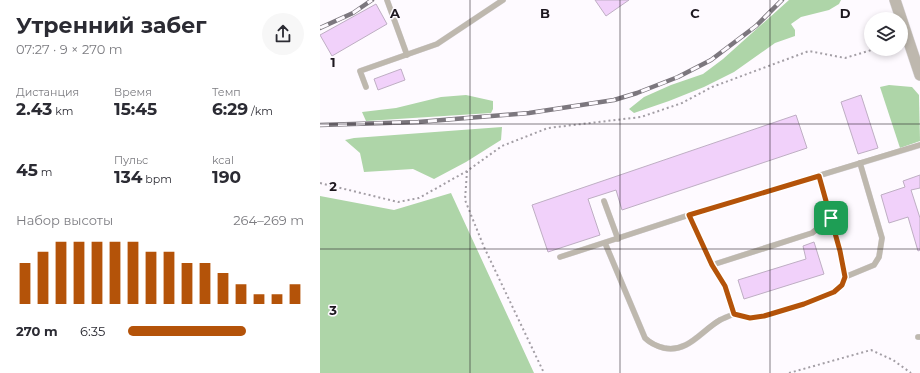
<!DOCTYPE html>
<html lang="ru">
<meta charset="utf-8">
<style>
body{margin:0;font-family:Montserrat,sans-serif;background:#f7f7f7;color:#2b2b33;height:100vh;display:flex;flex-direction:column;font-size:15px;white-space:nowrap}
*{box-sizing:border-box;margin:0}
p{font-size:13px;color:#7c7c81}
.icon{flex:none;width:22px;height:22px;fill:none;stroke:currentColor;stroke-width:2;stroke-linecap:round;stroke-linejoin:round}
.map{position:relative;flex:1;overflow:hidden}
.side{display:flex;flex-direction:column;background:#fff;width:320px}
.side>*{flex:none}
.fabs{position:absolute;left:544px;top:12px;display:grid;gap:8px}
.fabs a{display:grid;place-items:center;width:44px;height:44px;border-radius:50%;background:#fff;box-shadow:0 2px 6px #0003;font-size:20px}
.pin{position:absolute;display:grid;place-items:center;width:34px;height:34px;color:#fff;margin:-17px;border-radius:8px;box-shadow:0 2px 6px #0006}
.round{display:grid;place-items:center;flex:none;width:42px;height:42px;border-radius:21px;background:#f7f7f7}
.head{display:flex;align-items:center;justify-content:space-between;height:68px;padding:0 16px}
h1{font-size:22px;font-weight:700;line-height:30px}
.metrics{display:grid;grid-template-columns:repeat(3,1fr);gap:6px;height:68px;padding:4px 16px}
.metrics div{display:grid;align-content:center}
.metrics b{font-size:17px;font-weight:700}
.metrics small{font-size:11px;font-weight:400}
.metrics p{font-size:11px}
.chart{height:112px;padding:8px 16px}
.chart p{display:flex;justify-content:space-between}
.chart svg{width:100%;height:72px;margin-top:4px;stroke:#b45309;stroke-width:6}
ul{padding:0 16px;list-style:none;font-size:13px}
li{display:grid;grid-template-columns:64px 48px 1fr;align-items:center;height:30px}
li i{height:10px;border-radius:5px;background:#b45309}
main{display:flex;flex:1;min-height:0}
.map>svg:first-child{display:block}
.green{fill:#aed5a8}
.building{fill:#f1d1fa;stroke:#beaec3}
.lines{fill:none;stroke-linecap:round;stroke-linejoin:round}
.lane-casing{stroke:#dad6db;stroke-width:6}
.street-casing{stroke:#dad6db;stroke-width:12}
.path{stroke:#a39ea5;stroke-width:2;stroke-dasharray:2 3;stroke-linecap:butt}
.lane{stroke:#beb8ae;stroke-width:5.5}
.street{stroke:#beb8ae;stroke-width:11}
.rail-casing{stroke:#7c777e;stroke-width:4.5}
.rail{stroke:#fefaff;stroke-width:3;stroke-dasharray:9;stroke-linecap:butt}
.route-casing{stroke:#fff;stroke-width:8}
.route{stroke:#b45309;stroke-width:5}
.grid{fill:none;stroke:#1d171f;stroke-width:1;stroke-opacity:0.55}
.grid-label{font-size:13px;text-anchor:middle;font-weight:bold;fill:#1d171f;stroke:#fefaff;stroke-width:3;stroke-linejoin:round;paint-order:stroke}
</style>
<main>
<section class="side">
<div class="head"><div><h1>Утренний забег</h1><p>07:27 · 9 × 270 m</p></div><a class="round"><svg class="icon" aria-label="share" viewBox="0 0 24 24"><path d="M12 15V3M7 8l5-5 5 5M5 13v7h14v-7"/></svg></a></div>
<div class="metrics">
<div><p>Дистанция</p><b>2.43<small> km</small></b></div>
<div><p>Время</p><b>15:45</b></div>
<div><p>Темп</p><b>6:29<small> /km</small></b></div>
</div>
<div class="metrics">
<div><b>45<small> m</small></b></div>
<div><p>Пульс</p><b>134<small> bpm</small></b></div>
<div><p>kcal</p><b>190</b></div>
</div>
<div class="chart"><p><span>Набор высоты</span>264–269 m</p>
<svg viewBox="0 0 160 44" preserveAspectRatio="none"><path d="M5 44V19M15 44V12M25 44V6M35 44V6M45 44V6M55 44V6M65 44V6M75 44V12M85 44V12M95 44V19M105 44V19M115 44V25M125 44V32M135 44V38M145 44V38M155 44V32"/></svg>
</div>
<ul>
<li><b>270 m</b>6:35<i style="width:67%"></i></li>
</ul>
</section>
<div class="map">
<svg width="600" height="373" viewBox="0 0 600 373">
<rect width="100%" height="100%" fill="#fefaff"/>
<g class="green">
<path d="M 469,0 L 521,0 L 519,4 L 509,10 L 481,17 L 471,24 L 475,30 L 475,36 L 455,43 L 414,72 L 384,87 L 349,101 L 314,113 L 309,109 L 324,97 L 351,85 L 383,74 L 403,59 Z"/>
<path d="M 569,85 L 592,87 L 599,95 L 600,141 L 580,148 L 560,87 Z"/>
<path d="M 146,95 L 173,101 L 173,109 L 171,113 L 46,121 L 42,112 L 76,108 L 121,97 Z"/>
<path d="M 182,127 L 181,140 L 146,162 L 114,179 L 93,169 L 44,172 L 40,153 L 25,140 L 34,138 Z"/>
<path d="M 131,193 L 214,373 L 0,373 L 0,196 L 74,210 Z"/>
</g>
<g class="building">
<path d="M 275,0 L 309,0 L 286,16 Z"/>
<path d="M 56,4 L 67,24 L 12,56 L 0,35 Z"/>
<path d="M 81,69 L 85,80 L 58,90 L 54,79 Z"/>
<path d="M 541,95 L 558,148 L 538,154 L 521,102 Z"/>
<path d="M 476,115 L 487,148 L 302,210 L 296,190 L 268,199 L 280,235 L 228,252 L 212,205 Z"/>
<path d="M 600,175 L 600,188 L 591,190 L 600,218 L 600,250 L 598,251 L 588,217 L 569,223 L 561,195 L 585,187 L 583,181 Z"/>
<path d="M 494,242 L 504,274 L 424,299 L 418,280 L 486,259 L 483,246 Z"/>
</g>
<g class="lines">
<g class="lane-casing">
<g id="lane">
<path d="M 67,0 L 87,55"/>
<path d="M 46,87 L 40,71 L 117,44 L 183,0"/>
<path d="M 284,201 L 298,239"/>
<path d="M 369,215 L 392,265 L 405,286 L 414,314 L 430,318 L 444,316 L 484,304 L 514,292 L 522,285 L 525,277 L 520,251 L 499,176"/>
<path d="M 285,243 L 325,338 C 331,344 336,346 344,348 C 368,353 381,331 400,320 C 404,318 409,316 414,314"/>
<path d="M 240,257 L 369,215 L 600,145"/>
<path d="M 392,265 L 492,233 L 511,218"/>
<path d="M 525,277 L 554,265 L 559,257 L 562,238 L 540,163"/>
<path d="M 598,337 L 600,337"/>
</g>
</g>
<g class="street-casing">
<path id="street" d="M 575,0 L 600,75"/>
</g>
<g class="path">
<path d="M 147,171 L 145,200 L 164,247 L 224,373"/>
<path d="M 0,183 L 78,202 L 99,198 L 147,171 L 182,146 L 228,128 L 321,117 L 362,103 L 392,87 L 489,51 L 525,58 L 555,49"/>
<path d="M 469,373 L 551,350 L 573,360 L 591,373"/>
</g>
<use href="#lane" class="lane"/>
<use href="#street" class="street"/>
<g class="rail-casing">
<g id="rail">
<path d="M 0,28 L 33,13 L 52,0"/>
<path d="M 0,125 L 98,122 L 209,113 L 294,100 L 317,93 L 358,77 L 391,60 L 436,26 L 462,0"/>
</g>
</g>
<use href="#rail" class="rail"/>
</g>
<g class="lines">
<g class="route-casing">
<path id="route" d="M 499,176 L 520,251 L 525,277 L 522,285 L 514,292 L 484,304 L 444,316 L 430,318 L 414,314 L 405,286 L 392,265 L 369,215 Z"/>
</g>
<use href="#route" class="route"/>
</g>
<path class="grid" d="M 150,0 L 150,373M 300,0 L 300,373M 450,0 L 450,373M 0,124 L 600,124M 0,249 L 600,249"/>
<g class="grid-label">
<text x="75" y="18">A</text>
<text x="225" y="18">B</text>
<text x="375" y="18">C</text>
<text x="525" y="18">D</text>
<text x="13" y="67">1</text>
<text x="13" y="191">2</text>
<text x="13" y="315">3</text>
</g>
</svg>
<div class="fabs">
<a><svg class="icon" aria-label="layers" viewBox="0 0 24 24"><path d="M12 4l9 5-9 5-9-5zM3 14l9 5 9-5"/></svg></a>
</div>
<div class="pin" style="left:511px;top:218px;background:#1e9e55"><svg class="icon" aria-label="arrive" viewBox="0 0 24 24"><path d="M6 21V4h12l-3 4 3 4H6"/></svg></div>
</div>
</main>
